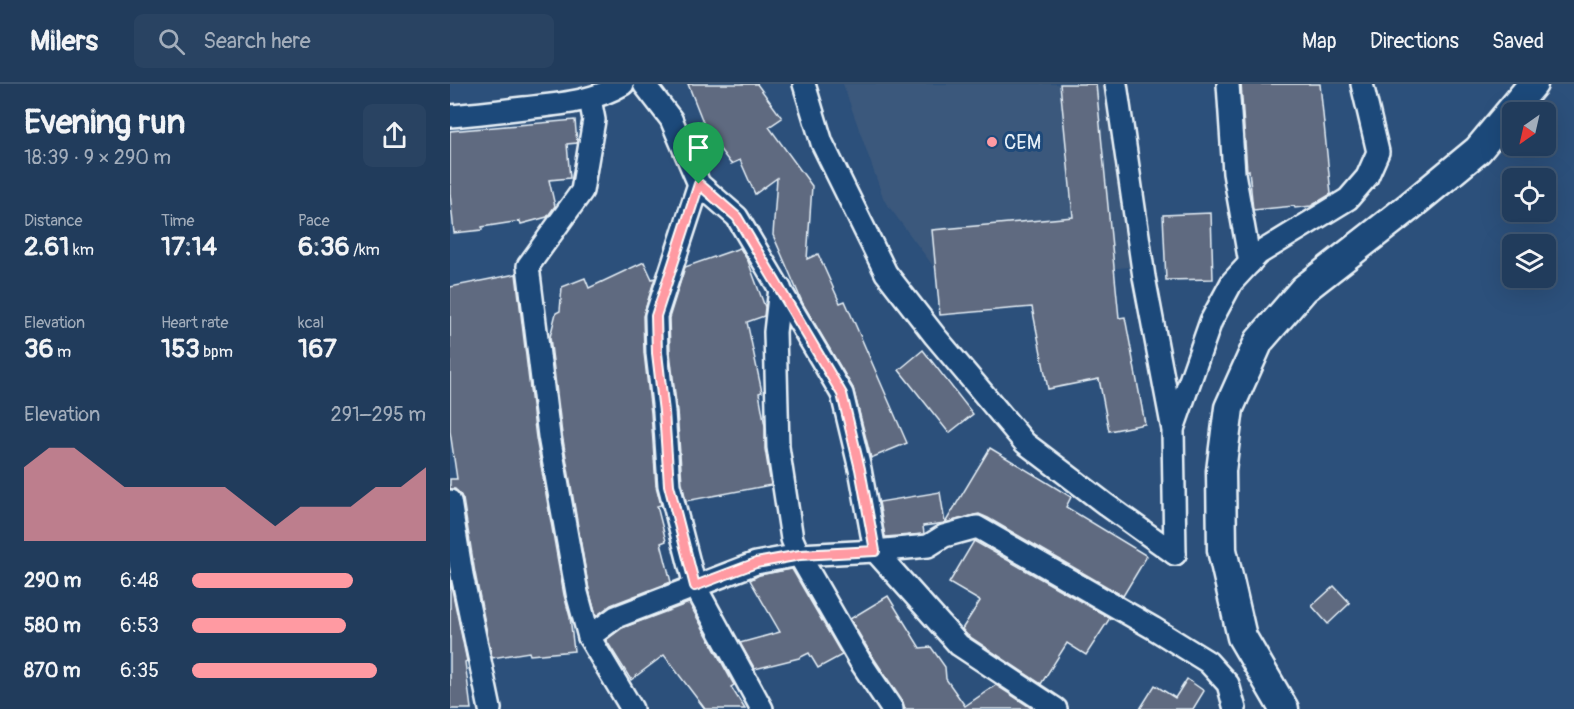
<!DOCTYPE html>
<meta charset="utf-8">
<style>
body{margin:0;font-family:Pangolin,sans-serif;background:#294362;color:#f1f3f6;height:100vh;display:flex;flex-direction:column;font-size:22px;white-space:nowrap}
*{box-sizing:border-box;margin:0}
p{font-size:20px;color:#a2adbb}
.icon{flex:none;width:33px;height:33px;fill:none;stroke:currentColor;stroke-width:2;stroke-linecap:round;stroke-linejoin:round}
.map{position:relative;flex:1;overflow:hidden}
.panel{display:flex;flex-direction:column;background:#213c5c;width:450px}
.panel>*{flex:none}
.needle{width:39px;rotate:214deg}
.controls{position:absolute;left:1052px;top:18px;display:grid;gap:12px}
.controls a{display:grid;place-items:center;width:54px;height:54px;border-radius:9px;background:#213c5c;box-shadow:0 6px 24px #0002,0 0 0 2px #3e5672;font-size:30px}
.pin{position:absolute;display:grid;place-items:center;width:51px;height:51px;color:#fff;margin:-62px -26px;border-radius:50% 50% 50% 0;rotate:-45deg;box-shadow:0 0 6px #0007}
.pin .icon{rotate:45deg}
.round{display:grid;place-items:center;flex:none;width:63px;height:63px;border-radius:9px;background:#294362}
.overview{display:flex;align-items:center;justify-content:space-between;height:102px;padding:0 24px}
h1{font-size:33px;font-weight:800;line-height:45px}
.metrics{display:grid;grid-template-columns:repeat(3,1fr);gap:9px;height:102px;padding:6px 24px}
.metrics div{display:grid;align-content:center}
.metrics b{font-size:26px;font-weight:800}
.metrics small{font-size:16px;font-weight:400}
.metrics p{font-size:16px}
.chart{height:168px;padding:12px 24px}
.chart p{display:flex;justify-content:space-between}
.chart svg{width:100%;height:108px;margin-top:6px;fill:#ff9aa2;opacity:.7}
ul{padding:0 24px;list-style:none;font-size:20px}
li{display:grid;grid-template-columns:96px 72px 1fr;align-items:center;height:45px}
li i{height:15px;border-radius:8px;background:#ff9aa2}
header{display:flex;align-items:center;gap:36px;box-sizing:border-box;height:84px;padding:0 30px;background:#213c5c;border-bottom:2px solid #3e5672}
header strong{font-size:28px}
nav{display:flex;gap:33px;margin-inline-start:auto;font-size:21px}
.search{width:420px;height:54px;background:#294362;display:flex;align-items:center;gap:15px;box-sizing:border-box;padding:0 21px;border-radius:9px;color:#a2adbb;font-size:22px}
main{display:flex;flex:1;min-height:0}
.map>svg:first-child{display:block}
.built{fill:#3b587c}
.building{fill:#5f6a80;stroke:#e8f1f8;stroke-width:1.5}
.lines{fill:none;stroke-linecap:round;stroke-linejoin:round}
.street-casing{stroke:#e8f1f8;stroke-width:26}
.secondary-casing{stroke:#e8f1f8;stroke-width:33}
.street{stroke:#1f4a7a;stroke-width:21}
.secondary{stroke:#1f4a7a;stroke-width:28}
.route-casing{stroke:#fff;stroke-width:12}
.route{stroke:#ff9aa2;stroke-width:8}
.poi-dot{fill:#ff9aa2;stroke:#1f4a7a;stroke-width:2}
.labels{text-anchor:middle;dominant-baseline:central;stroke-width:6;stroke-linejoin:round;paint-order:stroke}
.poi-label{font-size:20px;fill:#e8f1f8;stroke:#1f4a7a;text-anchor:start}
</style>
<header>
<strong>Milers</strong>
<div class="search"><svg class="icon" aria-label="search" viewBox="0 0 24 24"><circle cx="10" cy="10" r="6"/><path d="M15 15l6 6"/></svg>Search here</div>
<nav><a>Map</a><a>Directions</a><a>Saved</a></nav>
</header>
<main>
<section class="panel">
<div class="overview"><div><h1>Evening run</h1><p>18:39 · 9 × 290 m</p></div><a class="round"><svg class="icon" aria-label="share" viewBox="0 0 24 24"><path d="M12 15V3M7 8l5-5 5 5M5 13v7h14v-7"/></svg></a></div>
<div class="metrics">
<div><p>Distance</p><b>2.61<small> km</small></b></div>
<div><p>Time</p><b>17:14</b></div>
<div><p>Pace</p><b>6:36<small> /km</small></b></div>
</div>
<div class="metrics">
<div><p>Elevation</p><b>36<small> m</small></b></div>
<div><p>Heart rate</p><b>153<small> bpm</small></b></div>
<div><p>kcal</p><b>167</b></div>
</div>
<div class="chart"><p><span>Elevation</span>291–295 m</p>
<svg viewBox="0 0 160 44" preserveAspectRatio="none"><path d="M0 44V14L10 6L20 6L30 14L40 22L50 22L60 22L70 22L80 22L90 30L100 38L110 30L120 30L130 30L140 22L150 22L160 14V44z"/></svg>
</div>
<ul>
<li><b>290 m</b>6:48<i style="width:69%"></i></li>
<li><b>580 m</b>6:53<i style="width:66%"></i></li>
<li><b>870 m</b>6:35<i style="width:79%"></i></li>
</ul>
</section>
<div class="map">
<svg width="1124" height="625" viewBox="0 0 1124 625">
<rect width="100%" height="100%" fill="#2c507b"/>
<filter id="ink" filterUnits="userSpaceOnUse"><feTurbulence type="fractalNoise" baseFrequency=".0167" numOctaves="2"/><feDisplacementMap in="SourceGraphic" scale="12" xChannelSelector="R" yChannelSelector="G"/><feConvolveMatrix kernelMatrix="1 2 1 2 8 2 1 2 1" color-interpolation-filters="sRGB"/></filter>
<g filter="url(#ink)">
<path class="built" d="M 393,0 L 663,0 L 687,173 L 678,183 L 498,202 L 434,116 Z"/>
<g class="building">
<path d="M 238,0 L 307,0 L 332,34 L 319,43 L 362,102 L 357,175 L 368,170 L 390,219 L 395,217 L 457,359 L 421,374 L 403,304 L 353,220 L 323,151 L 327,94 L 305,110 L 290,76 L 281,80 L 251,40 L 253,38 Z"/>
<path d="M 610,0 L 646,0 L 669,234 L 675,233 L 695,340 L 659,347 L 649,295 L 598,305 L 582,223 L 490,231 L 482,146 L 623,133 Z"/>
<path d="M 791,0 L 870,0 L 881,110 L 861,122 L 845,124 L 844,122 L 803,126 L 799,86 L 797,87 Z"/>
<path d="M 125,36 L 127,59 L 117,60 L 120,94 L 99,96 L 105,122 L 97,133 L 71,140 L 70,137 L 32,143 L 32,146 L 4,149 L 0,109 L 0,47 Z"/>
<path d="M 761,129 L 763,195 L 716,196 L 713,131 Z"/>
<path d="M 290,164 L 298,177 L 315,223 L 314,232 L 297,238 L 312,308 L 309,309 L 315,342 L 315,365 L 321,401 L 236,417 L 232,399 L 227,327 L 220,268 L 219,234 L 235,183 Z"/>
<path d="M 194,178 L 202,195 L 205,194 L 193,232 L 194,269 L 201,329 L 206,402 L 211,421 L 207,422 L 216,457 L 211,459 L 221,498 L 161,521 L 146,532 L 139,506 L 112,350 L 100,253 L 106,229 L 110,227 L 112,203 L 135,194 L 139,204 Z"/>
<path d="M 66,190 L 86,354 L 114,511 L 120,533 L 124,567 L 80,571 L 79,568 L 42,574 L 25,489 L 13,415 L 9,409 L 5,405 L 0,405 L 0,395 L 7,395 L 0,347 L 0,203 Z"/>
<path d="M 473,266 L 523,330 L 499,349 L 449,286 Z"/>
<path d="M 540,364 L 621,413 L 616,423 L 697,472 L 673,512 L 538,434 L 529,430 L 524,431 L 495,439 Z"/>
<path d="M 490,408 L 495,439 L 473,442 L 474,450 L 435,453 L 429,418 Z"/>
<path d="M 524,457 L 660,534 L 636,571 L 617,559 L 591,600 L 517,551 L 512,545 L 530,517 L 499,499 Z"/>
<path d="M 342,485 L 392,571 L 368,584 L 359,569 L 349,574 L 305,585 L 290,559 L 330,548 L 300,496 L 309,491 Z"/>
<path d="M 0,496 L 17,577 L 15,578 L 21,625 L 0,625 Z"/>
<path d="M 884,502 L 900,519 L 878,540 L 862,522 Z"/>
<path d="M 438,512 L 470,564 L 481,563 L 495,583 L 496,595 L 515,622 L 546,601 L 583,625 L 455,625 L 453,618 L 421,570 L 400,535 Z"/>
<path d="M 239,519 L 284,601 L 281,603 L 295,625 L 255,625 L 214,571 L 181,596 L 156,556 L 172,544 Z"/>
<path d="M 737,595 L 754,607 L 743,625 L 690,625 L 705,601 L 725,614 Z"/>
</g>
<g class="lines">
<g class="street-casing">
<g id="street">
<path d="M 194,0 L 221,35 L 249,100 L 287,133 L 392,310 L 410,385 L 425,467 L 509,561 L 606,625"/>
<path d="M 354,0 L 372,59 L 436,189 L 485,252 L 575,359 L 658,422 L 725,470"/>
<path d="M 666,0 L 694,193 L 723,346 L 725,470"/>
<path d="M 778,0 L 784,89 L 800,179"/>
<path d="M 140,15 L 144,36 L 132,107 L 78,182 L 99,352 L 127,509 L 139,553 L 182,625"/>
<path d="M 0,32 C 25,30 50,27 74,24 C 109,20 143,18 173,0"/>
<path d="M 249,100 L 206,232 L 207,269 L 214,328 L 219,401 L 245,502 L 312,625"/>
<path d="M 330,204 L 325,248 L 328,363 L 342,455 L 349,471 L 410,577 L 442,625"/>
<path d="M 723,345 L 761,237 L 782,198 L 808,170 L 898,115 L 917,93 L 928,68 L 912,0"/>
<path d="M 0,417 L 12,491 L 40,625"/>
<path d="M 139,553 L 166,533 L 306,479 L 349,471 L 425,467 L 478,462 L 494,452 L 527,443 L 703,544 L 758,578 L 778,600 L 785,625"/>
</g>
</g>
<g class="secondary-casing">
<path id="secondary" d="M 834,625 L 792,553 L 772,466 L 771,387 L 779,324 L 809,257 L 854,205 L 959,123 L 1028,66 L 1083,0"/>
</g>
<use href="#street" class="street"/>
<use href="#secondary" class="secondary"/>
</g>
</g>
<g class="lines" filter="url(#ink)">
<g class="route-casing">
<path id="route" d="M 249,100 L 287,133 L 392,310 L 410,385 L 425,467 L 350,471 L 306,479 L 245,502 L 219,401 L 214,328 L 207,269 L 206,232 Z"/>
</g>
<use href="#route" class="route"/>
</g>
<circle class="poi-dot" cx="542" cy="58" r="6"/>
<g class="labels">
<g class="poi-label">
<text x="554" y="58">CEM</text>
</g>
</g>
</svg>
<div class="controls">
<a><svg class="needle" viewBox="-14 -14 28 28"><path d="M0-13l5 13h-10z" fill="#e53935"/><path d="M0 13l5-13h-10z" fill="#a2adbb"/></svg></a>
<a><svg class="icon" aria-label="locate" viewBox="0 0 24 24"><circle cx="12" cy="12" r="6"/><path d="M12 2v4M12 18v4M2 12h4M18 12h4"/></svg></a>
<a><svg class="icon" aria-label="layers" viewBox="0 0 24 24"><path d="M12 4l9 5-9 5-9-5zM3 14l9 5 9-5"/></svg></a>
</div>
<div class="pin" style="left:249px;top:100px;background:#1e9e55"><svg class="icon" aria-label="arrive" viewBox="0 0 24 24"><path d="M6 21V4h12l-3 4 3 4H6"/></svg></div>
</div>
</main>
